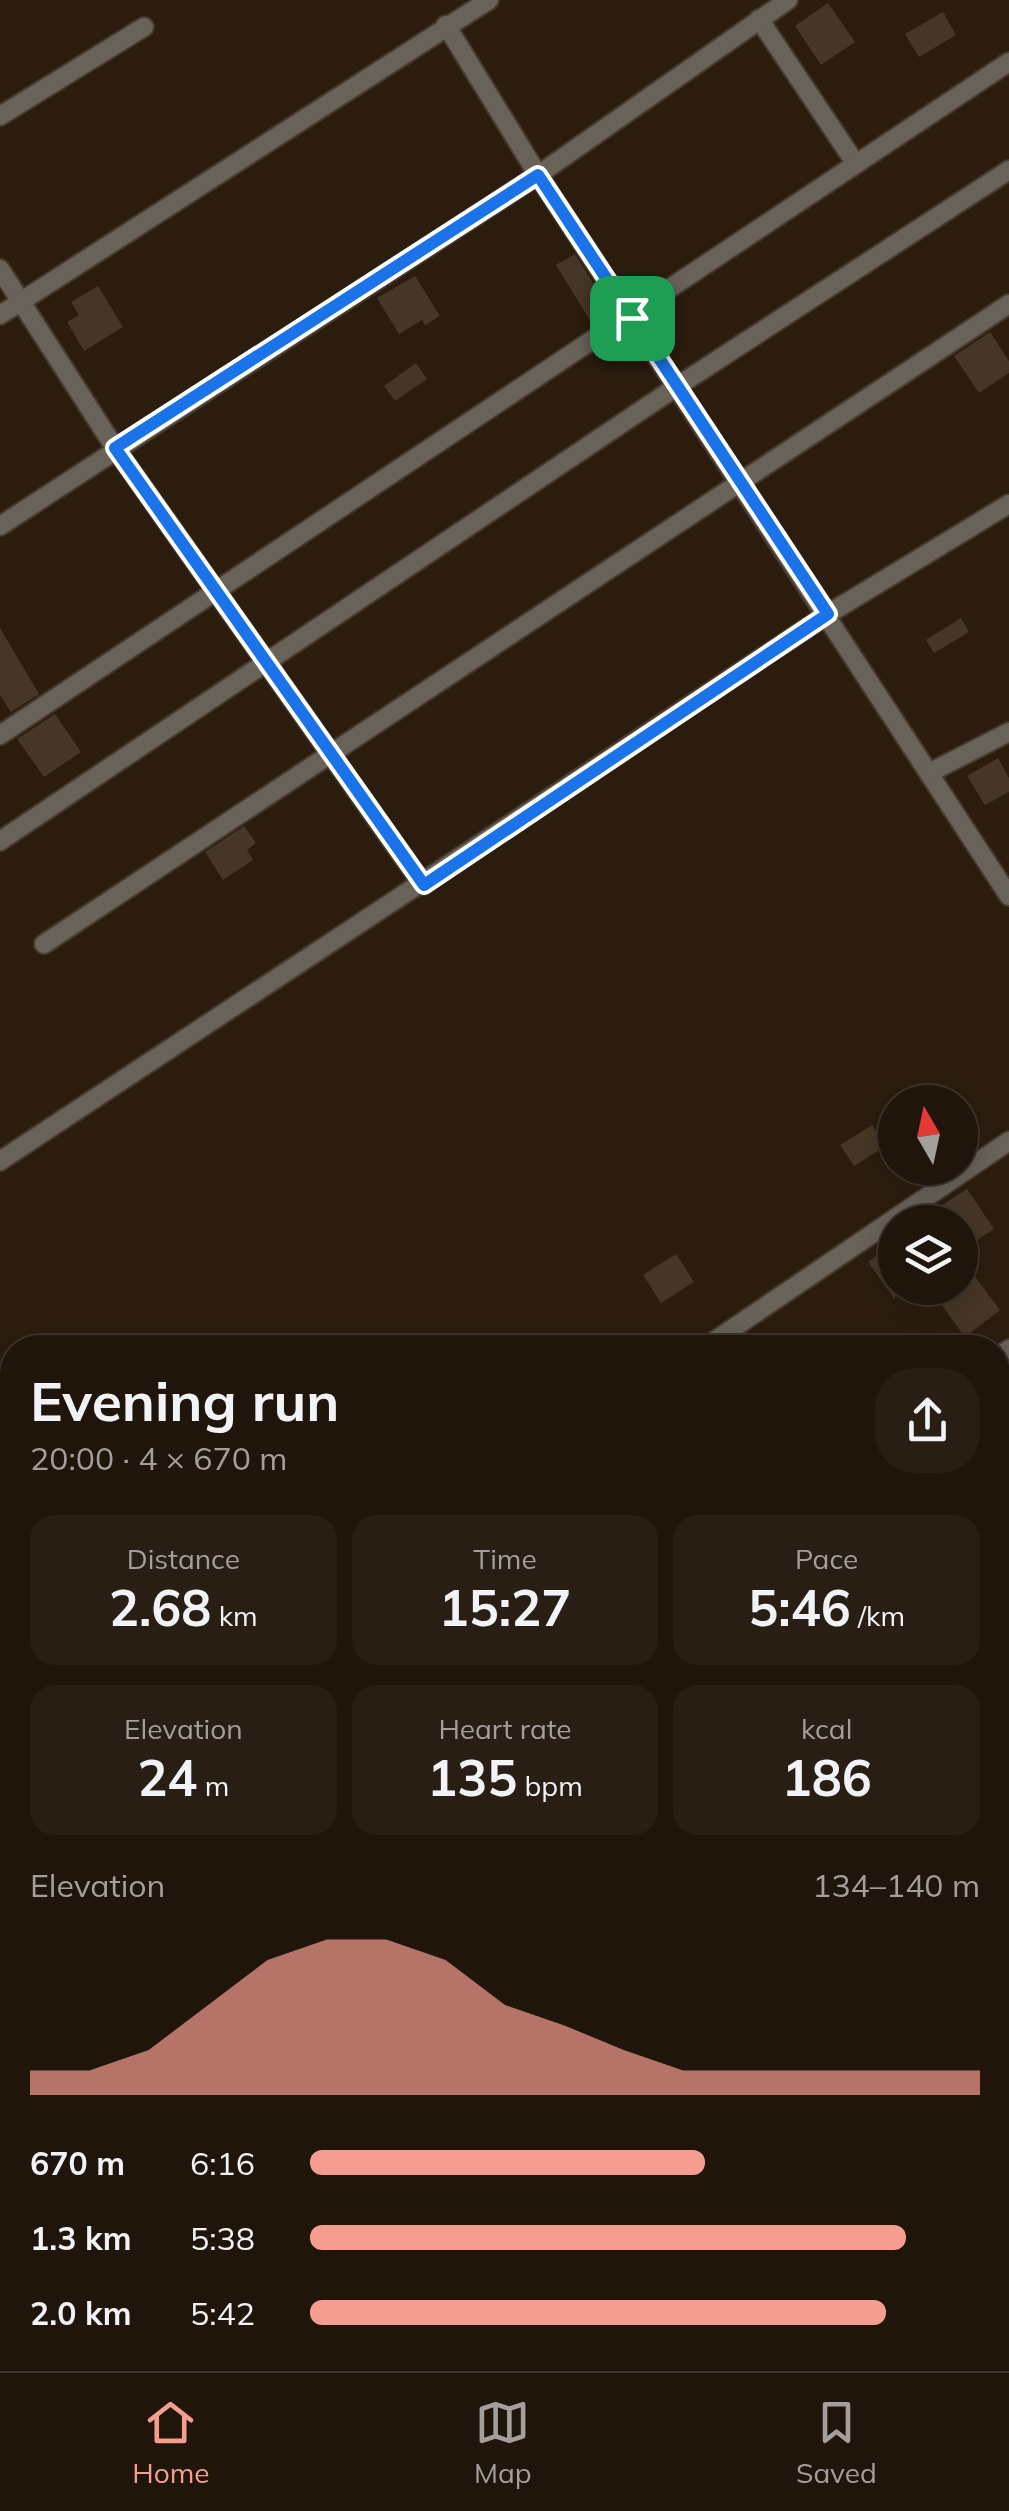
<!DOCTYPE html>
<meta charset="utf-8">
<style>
body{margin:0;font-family:Mulish,sans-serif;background:#281e13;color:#f1f3f6;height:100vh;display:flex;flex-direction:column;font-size:38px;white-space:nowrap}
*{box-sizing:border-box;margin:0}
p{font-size:32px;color:#a29f9c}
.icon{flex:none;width:55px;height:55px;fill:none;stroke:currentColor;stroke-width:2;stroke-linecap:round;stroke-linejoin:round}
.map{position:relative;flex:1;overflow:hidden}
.sheet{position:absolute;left:0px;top:1335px;width:1010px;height:1038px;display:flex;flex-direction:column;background:#20150a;border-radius:40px 40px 0 0;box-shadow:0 5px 25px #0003,0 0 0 2px #3d342b}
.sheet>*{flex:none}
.needle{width:65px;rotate:351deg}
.controls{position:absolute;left:878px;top:1085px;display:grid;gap:20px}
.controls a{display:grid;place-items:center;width:100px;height:100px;border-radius:50%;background:#20150a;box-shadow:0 5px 25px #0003,0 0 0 2px #3d342b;font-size:50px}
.pin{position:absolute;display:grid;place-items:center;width:85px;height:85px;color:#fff;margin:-42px;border-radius:20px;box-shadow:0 5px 15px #0006}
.round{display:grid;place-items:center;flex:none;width:105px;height:105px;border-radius:40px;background:#281e13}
.headline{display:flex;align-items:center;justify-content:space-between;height:170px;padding:0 30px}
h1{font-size:55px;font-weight:700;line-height:75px}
.figures{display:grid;grid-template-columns:repeat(3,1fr);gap:15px;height:170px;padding:10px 30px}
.figures div{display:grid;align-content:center;border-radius:25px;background:#281e13;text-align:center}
.figures b{font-size:50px;font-weight:700}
.figures small{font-size:28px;font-weight:400}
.figures p{font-size:28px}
.chart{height:280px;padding:20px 30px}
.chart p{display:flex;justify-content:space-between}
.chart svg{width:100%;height:180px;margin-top:10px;fill:#f59d8f;opacity:.7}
ul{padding:0 30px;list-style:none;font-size:32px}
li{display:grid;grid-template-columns:160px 120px 1fr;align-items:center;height:75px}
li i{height:25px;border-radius:12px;background:#f59d8f}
.tab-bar{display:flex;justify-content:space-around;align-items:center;height:140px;border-top:2px solid #3d342b;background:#20150a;font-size:28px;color:#a29f9c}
.tab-bar a{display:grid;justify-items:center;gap:5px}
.tab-bar .active{color:#f59d8f}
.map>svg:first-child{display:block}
.building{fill:#463627}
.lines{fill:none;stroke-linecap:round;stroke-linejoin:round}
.street-casing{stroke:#47392c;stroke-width:22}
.street{stroke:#686259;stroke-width:18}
.route-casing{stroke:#fff;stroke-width:20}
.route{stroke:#1a73e8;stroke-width:12}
</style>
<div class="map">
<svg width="1009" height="2371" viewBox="0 0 1009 2371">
<rect width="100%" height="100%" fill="#2b1c0e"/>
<g class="building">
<path d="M 828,3 L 855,42 L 821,65 L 795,26 Z"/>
<path d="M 943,12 L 956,35 L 919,57 L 905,34 Z"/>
<path d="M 575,254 L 610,310 L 591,322 L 556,265 Z"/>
<path d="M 415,276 L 440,316 L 425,325 L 422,320 L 399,334 L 377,298 Z"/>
<path d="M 98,286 L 123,327 L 84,351 L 67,322 L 79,315 L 71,302 Z"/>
<path d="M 990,332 L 1009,361 L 1009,373 L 979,393 L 954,356 Z"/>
<path d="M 416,363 L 427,379 L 395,401 L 384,386 Z"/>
<path d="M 961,618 L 969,632 L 934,653 L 926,640 Z"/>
<path d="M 0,628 L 39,694 L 11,712 L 0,695 Z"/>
<path d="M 55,714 L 81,752 L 44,777 L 17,739 Z"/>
<path d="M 998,758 L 1009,778 L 1009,792 L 985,805 L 967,776 Z"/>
<path d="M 244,826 L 256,843 L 247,850 L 253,860 L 223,880 L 205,852 Z"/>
<path d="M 872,1125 L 886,1146 L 854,1166 L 840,1145 Z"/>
<path d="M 967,1189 L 994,1229 L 960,1251 L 960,1222 L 945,1222 L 936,1209 Z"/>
<path d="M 895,1242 L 895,1300 L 868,1262 Z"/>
<path d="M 676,1254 L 694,1282 L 661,1303 L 643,1275 Z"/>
<path d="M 973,1274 L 1000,1310 L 965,1337 L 938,1300 Z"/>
</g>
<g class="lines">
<g class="street-casing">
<g id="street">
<path d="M 759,19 L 856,164"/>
<path d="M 446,25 L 538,175 L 1009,896"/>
<path d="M 0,116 L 144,27"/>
<path d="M 0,269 L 115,448 L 423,885"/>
<path d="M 0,315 L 489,0"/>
<path d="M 0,526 L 538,175 L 788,0"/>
<path d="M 0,735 L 1009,62"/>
<path d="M 929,773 L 1009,732"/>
<path d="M 0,841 L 676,387 L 1009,170"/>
<path d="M 44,944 L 1009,304"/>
<path d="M 0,1161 L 828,614 L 1009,504"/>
<path d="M 704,1348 L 1009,1141"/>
<path d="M 998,1357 L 1009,1349"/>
<path d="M 998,2018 L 1009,2018"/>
<path d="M 0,2262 L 12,2274"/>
<path d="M 126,2360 L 153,2371"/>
<path d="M 68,2371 L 78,2360"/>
<path d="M 511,2371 L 517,2360"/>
</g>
</g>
<use href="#street" class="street"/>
</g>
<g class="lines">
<g class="route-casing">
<path id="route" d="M 538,175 L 828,614 L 424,885 L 115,448 Z"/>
</g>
<use href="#route" class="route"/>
</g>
</svg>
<div class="controls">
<a><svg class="needle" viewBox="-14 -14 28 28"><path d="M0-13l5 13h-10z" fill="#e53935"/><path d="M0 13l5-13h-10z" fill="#a29f9c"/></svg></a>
<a><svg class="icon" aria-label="layers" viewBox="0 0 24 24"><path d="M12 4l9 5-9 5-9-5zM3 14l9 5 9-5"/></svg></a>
</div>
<div class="pin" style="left:632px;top:318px;background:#1e9e55"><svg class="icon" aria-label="arrive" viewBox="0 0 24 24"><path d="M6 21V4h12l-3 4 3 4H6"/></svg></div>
<section class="sheet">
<div class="headline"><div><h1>Evening run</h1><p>20:00 · 4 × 670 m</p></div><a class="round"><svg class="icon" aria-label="share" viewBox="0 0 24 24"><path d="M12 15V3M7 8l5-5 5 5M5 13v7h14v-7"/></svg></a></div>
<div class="figures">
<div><p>Distance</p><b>2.68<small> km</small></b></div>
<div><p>Time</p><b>15:27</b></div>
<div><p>Pace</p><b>5:46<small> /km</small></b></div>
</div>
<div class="figures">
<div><p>Elevation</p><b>24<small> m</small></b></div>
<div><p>Heart rate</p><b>135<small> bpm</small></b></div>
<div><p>kcal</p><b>186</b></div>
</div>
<div class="chart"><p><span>Elevation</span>134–140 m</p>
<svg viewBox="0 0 160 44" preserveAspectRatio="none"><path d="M0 44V38L10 38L20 33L30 22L40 11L50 6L60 6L70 11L80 22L90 27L100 33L110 38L120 38L130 38L140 38L150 38L160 38V44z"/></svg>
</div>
<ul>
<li><b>670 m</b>6:16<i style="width:59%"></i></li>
<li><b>1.3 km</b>5:38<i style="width:89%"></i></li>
<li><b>2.0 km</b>5:42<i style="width:86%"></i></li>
</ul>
</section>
</div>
<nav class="tab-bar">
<a class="active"><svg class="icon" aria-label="home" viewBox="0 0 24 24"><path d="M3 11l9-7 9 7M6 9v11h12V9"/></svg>Home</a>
<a><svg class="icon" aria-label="map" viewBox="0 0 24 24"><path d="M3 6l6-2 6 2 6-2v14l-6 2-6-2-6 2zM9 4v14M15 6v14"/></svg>Map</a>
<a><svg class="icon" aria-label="saved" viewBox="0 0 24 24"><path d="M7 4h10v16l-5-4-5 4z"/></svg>Saved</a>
</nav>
